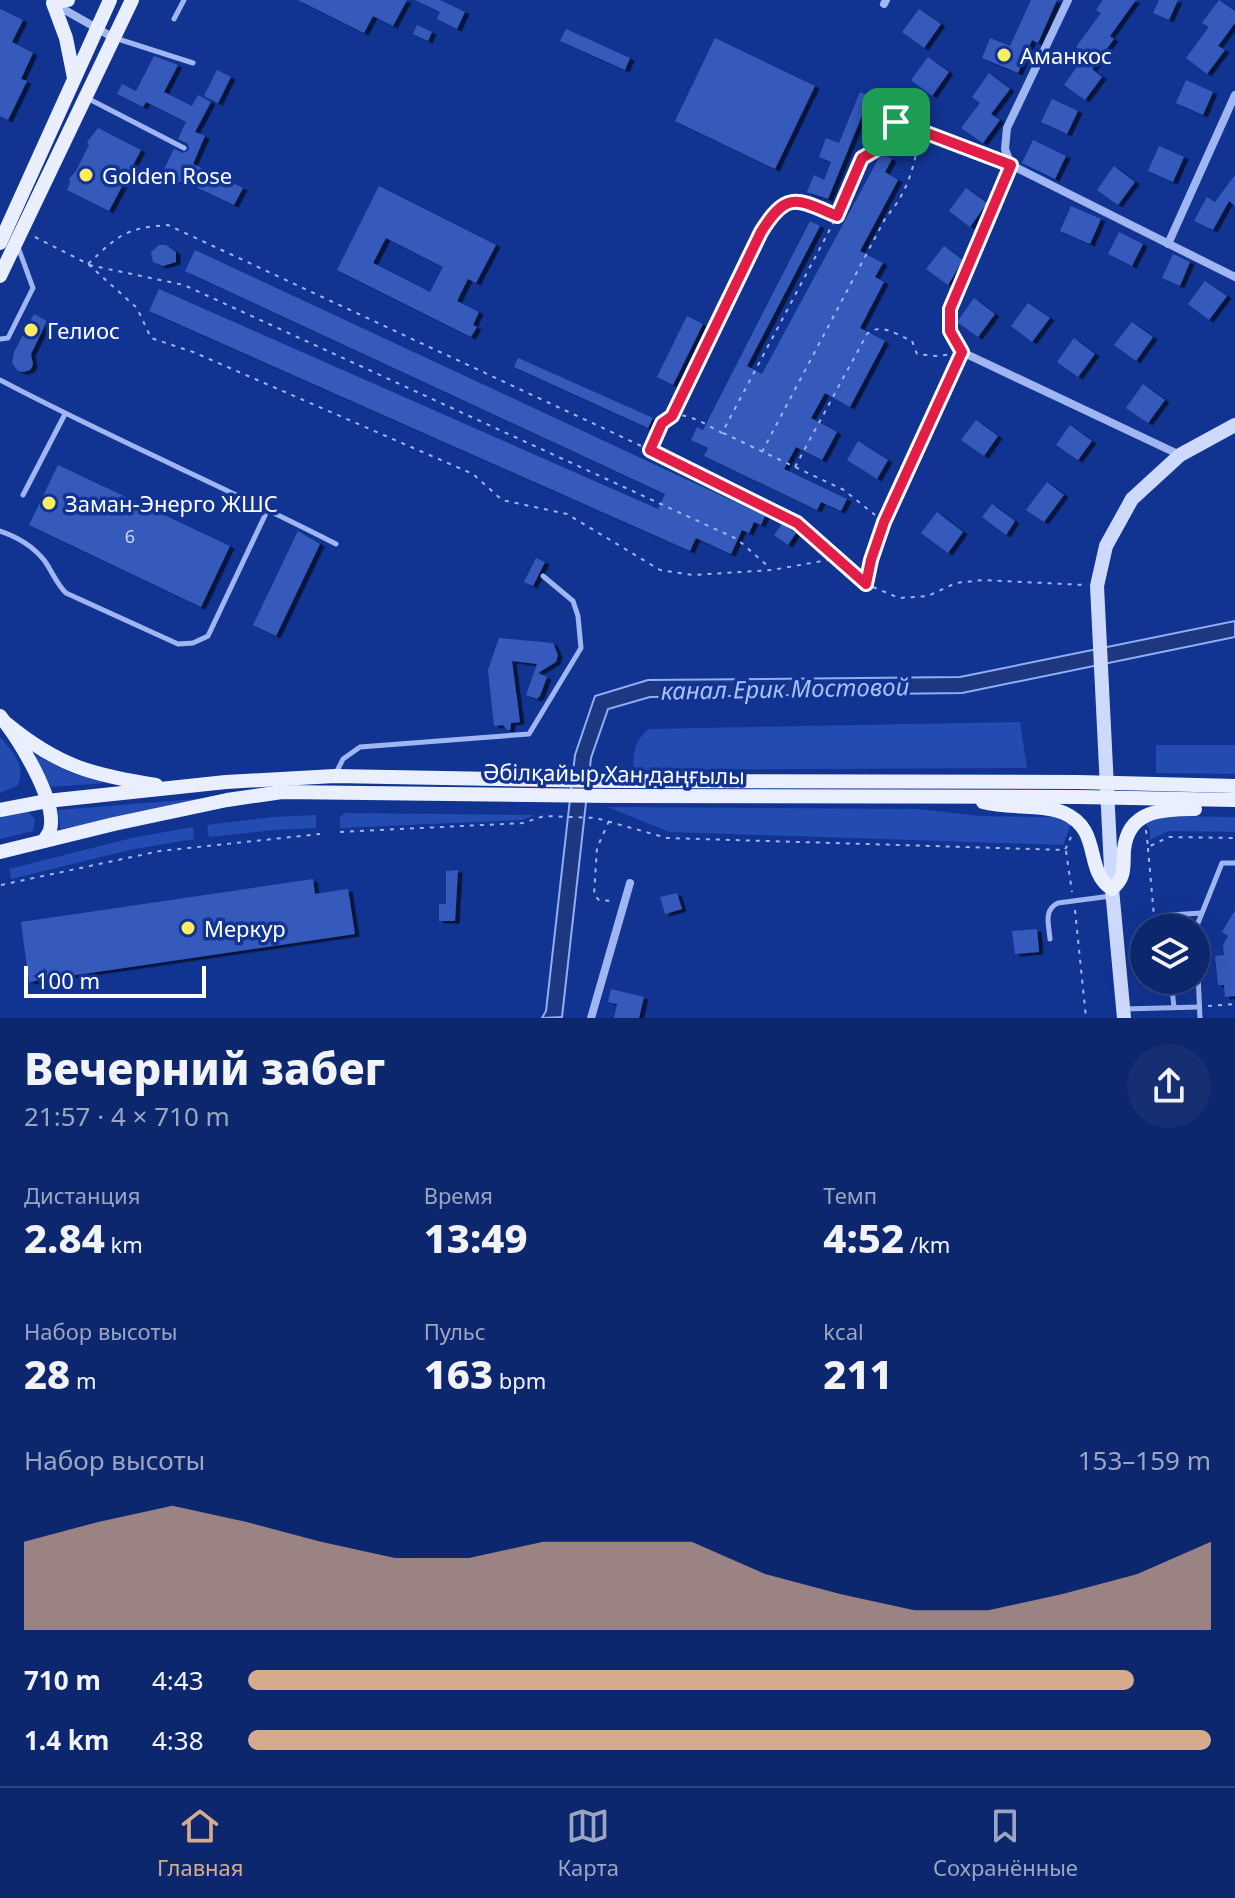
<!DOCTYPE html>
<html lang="ru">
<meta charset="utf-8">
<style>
body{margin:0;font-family:"Noto Sans",sans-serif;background:#162f73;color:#f1f3f6;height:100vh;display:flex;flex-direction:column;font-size:30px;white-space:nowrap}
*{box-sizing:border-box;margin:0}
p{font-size:26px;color:#9aa5c2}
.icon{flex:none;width:44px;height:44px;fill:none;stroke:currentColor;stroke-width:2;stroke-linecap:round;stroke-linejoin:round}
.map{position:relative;height:1018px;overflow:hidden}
.drawer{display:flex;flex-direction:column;background:#0d276e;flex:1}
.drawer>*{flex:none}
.tools{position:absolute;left:1130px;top:914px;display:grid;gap:16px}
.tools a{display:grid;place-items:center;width:80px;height:80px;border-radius:50%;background:#0d276e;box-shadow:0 8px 32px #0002,0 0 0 2px #2d4481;font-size:40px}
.scale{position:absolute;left:24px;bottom:20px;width:182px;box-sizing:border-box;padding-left:8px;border:4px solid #fff;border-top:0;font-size:22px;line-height:28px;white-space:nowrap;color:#fff;-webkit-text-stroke:6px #113493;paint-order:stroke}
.pin{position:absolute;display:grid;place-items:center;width:68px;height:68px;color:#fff;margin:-34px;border-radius:16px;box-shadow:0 4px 12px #0006}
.round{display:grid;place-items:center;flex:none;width:84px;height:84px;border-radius:42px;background:#162f73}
.summary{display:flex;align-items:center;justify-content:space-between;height:136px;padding:0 24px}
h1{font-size:44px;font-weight:800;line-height:60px}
.figures{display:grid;grid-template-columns:repeat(3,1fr);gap:12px;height:136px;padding:8px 24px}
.figures div{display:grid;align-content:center}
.figures b{font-size:40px;font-weight:800}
.figures small{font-size:22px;font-weight:400}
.figures p{font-size:22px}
.chart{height:224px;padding:16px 24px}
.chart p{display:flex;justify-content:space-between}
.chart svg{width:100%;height:144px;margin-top:8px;fill:#d6ab8b;opacity:.7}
ul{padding:0 24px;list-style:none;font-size:26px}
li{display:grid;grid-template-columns:128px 96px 1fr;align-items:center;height:60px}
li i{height:20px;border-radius:10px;background:#d6ab8b}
.tabs{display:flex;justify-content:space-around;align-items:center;height:112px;border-top:2px solid #2d4481;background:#0d276e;font-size:22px;color:#9aa5c2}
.tabs a{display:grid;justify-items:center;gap:4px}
.tabs .selected{color:#d6ab8b}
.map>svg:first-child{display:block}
.green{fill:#234bb2}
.water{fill:#1d3780;stroke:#90aef6;stroke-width:2}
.building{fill:#355abb;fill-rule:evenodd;filter:url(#shadow)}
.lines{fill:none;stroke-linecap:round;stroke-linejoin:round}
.path{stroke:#9fb6f3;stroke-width:2;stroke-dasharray:4 6;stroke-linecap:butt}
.lane{stroke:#9fb6f3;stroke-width:5}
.street{stroke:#9fb6f3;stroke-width:8}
.secondary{stroke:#cedafd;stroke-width:14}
.primary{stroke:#eaefff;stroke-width:14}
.route-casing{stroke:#fff;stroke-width:16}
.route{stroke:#e11d48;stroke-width:10}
.poi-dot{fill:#ffec60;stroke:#113493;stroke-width:3}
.labels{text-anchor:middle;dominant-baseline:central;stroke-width:7;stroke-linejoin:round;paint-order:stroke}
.number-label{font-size:18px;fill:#ccd6ee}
.poi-label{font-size:22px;fill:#fff;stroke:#113493;text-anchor:start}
.street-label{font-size:22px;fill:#fff;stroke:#113493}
.water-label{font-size:24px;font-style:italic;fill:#abc1fa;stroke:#113493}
</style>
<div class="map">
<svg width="1235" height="1018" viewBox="0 0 1235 1018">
<defs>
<filter id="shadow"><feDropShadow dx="4.5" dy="2.5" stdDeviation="0" flood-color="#0009"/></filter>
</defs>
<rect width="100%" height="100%" fill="#113493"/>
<g class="green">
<path d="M 1020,722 L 1027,768 L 633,770 C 634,751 634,741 649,729 Z"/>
<path d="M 0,737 C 13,752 26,765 18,785 L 0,793 Z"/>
<path d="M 1156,745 L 1235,745 L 1235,774 L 1156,773 Z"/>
<path d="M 33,754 L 74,774 L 106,783 L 51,787 Z"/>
<path d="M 221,797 L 60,829 L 58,810 Z"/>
<path d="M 608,807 L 920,809 L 978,816 L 1054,817 L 1071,824 L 1063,845 L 669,832 Z"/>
<path d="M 27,811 L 35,819 L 33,831 L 0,839 L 0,815 Z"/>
<path d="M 345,813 L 534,815 L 522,820 L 340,828 L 340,817 Z"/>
<path d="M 316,815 L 316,828 L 274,830 L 209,837 L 207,825 L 272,817 Z"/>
<path d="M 1157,816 L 1235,817 L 1235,832 L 1168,831 L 1150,840 L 1150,830 L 1145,823 Z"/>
<path d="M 193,827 L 194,839 L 134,849 L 11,879 L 9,869 L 132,838 Z"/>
</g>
<path class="water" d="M 1235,621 L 1235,637 L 962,693 L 650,697 L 608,709 L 591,758 L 562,1017 L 542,1018 L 546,1011 L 575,755 L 595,696 L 648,680 L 960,677 Z"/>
<g class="building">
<path d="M 298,0 L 407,0 L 393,26 L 373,16 L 364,33 Z"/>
<path d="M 415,0 L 440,0 L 465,12 L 457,29 L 437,19 L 440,12 Z"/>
<path d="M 1031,0 L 1057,0 L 1038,43 L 1032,40 L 1018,73 L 982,58 L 990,38 L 1010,46 Z"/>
<path d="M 1103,0 L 1136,0 L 1110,36 L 1114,39 L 1092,69 L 1102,77 L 1085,100 L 1064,85 L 1086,54 L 1076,47 L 1101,13 L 1096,10 Z"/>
<path d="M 1159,0 L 1178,0 L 1169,20 L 1153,13 Z"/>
<path d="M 1219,0 L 1235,11 L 1235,23 L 1218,46 L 1225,50 L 1207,74 L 1186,58 L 1209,27 L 1202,23 Z"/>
<path d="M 0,9 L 23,20 L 12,42 L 33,53 L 21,79 L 27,81 L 8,120 L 0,116 Z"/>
<path d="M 919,9 L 941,24 L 924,48 L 902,32 Z"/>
<path d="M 417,25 L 432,32 L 428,41 L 413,34 Z"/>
<path d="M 566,29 L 630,58 L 625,70 L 560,41 Z"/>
<path d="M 715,38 L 815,86 L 775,169 L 675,121 Z"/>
<path d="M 154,56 L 178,65 L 164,92 L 192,106 L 198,95 L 211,102 L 195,132 L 205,136 L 193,164 L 243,188 L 234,205 L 181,180 L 180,183 L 161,175 L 174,149 L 183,153 L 189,150 L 188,144 L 178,139 L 186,122 L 146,102 L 143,107 L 117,94 L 122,84 L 136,91 Z"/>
<path d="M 928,57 L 949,72 L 932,96 L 911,80 Z"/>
<path d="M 217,70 L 231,77 L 218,103 L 204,96 Z"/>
<path d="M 989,73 L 1010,89 L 991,114 L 1000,120 L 983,143 L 961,128 L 980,103 L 972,97 Z"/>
<path d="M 1186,80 L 1213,92 L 1203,115 L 1176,103 Z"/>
<path d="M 860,92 L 870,96 L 828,199 L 807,192 L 814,175 L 824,180 L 831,162 L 819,157 L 826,138 L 839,143 Z"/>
<path d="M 1052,99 L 1078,111 L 1067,134 L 1041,122 Z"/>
<path d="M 98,128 L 141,150 L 109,211 L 67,190 L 70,183 L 69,179 L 76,171 L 89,145 L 87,142 Z"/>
<path d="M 1033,140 L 1066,156 L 1055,179 L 1022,163 Z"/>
<path d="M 1159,146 L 1184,157 L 1173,182 L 1148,171 Z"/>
<path d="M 881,154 L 892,159 L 885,172 L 898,180 L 860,251 L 883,263 L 875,277 L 884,282 L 860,328 L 885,341 L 850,407 L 825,393 L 811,418 L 837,432 L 822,460 L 796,447 L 784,469 L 847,499 L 841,511 L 821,502 L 817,510 L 704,456 L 708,448 L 691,440 L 697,427 L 703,430 L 810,221 L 820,226 L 747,366 L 762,374 Z"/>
<path d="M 1114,166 L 1135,182 L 1118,205 L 1097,190 Z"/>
<path d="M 1235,175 L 1235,206 L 1229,201 L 1213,230 L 1194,221 L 1207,197 L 1215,202 Z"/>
<path d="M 379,186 L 496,245 L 476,283 L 468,279 L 457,301 L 479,312 L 473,325 L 477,327 L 471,337 L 337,270 ZM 386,238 L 443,267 L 430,292 L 373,263 Z"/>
<path d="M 966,188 L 987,203 L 970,227 L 949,211 Z"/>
<path d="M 1071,206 L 1101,219 L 1090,244 L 1060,231 Z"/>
<path d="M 1119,232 L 1143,244 L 1132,266 L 1108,254 Z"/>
<path d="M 159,245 L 166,245 L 176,252 L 176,262 L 163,266 L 153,262 L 151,252 Z"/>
<path d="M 944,246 L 963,260 L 948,285 L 926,269 Z"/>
<path d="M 195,250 L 765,516 L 761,525 L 754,522 L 749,533 L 742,530 L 731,554 L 696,538 L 690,551 L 149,311 L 159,289 L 658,509 L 665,494 L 185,271 Z"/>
<path d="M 1173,254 L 1190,262 L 1180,286 L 1162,278 Z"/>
<path d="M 1205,281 L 1227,296 L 1209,320 L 1188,304 Z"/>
<path d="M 974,298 L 995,314 L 978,337 L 957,322 Z"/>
<path d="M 1028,303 L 1050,318 L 1032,342 L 1011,326 Z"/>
<path d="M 34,314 L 47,321 L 31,354 L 33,365 L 30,370 L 24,372 L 18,371 L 12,363 L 14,352 Z"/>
<path d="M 687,316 L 703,324 L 673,385 L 657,377 Z"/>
<path d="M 1132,322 L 1153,337 L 1136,361 L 1114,345 Z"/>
<path d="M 1074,338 L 1095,354 L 1078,377 L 1057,362 Z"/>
<path d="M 518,358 L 653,418 L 648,428 L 514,367 Z"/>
<path d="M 1143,384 L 1165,400 L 1148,423 L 1126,408 Z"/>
<path d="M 976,420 L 998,436 L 984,456 L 961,440 Z"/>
<path d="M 1070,425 L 1092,441 L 1078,460 L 1056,445 Z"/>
<path d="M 858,441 L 888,460 L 877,479 L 847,460 Z"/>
<path d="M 58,465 L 230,546 L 201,607 L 29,525 Z"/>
<path d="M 1047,482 L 1064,495 L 1044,522 L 1026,510 Z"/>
<path d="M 992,504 L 1015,521 L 1006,535 L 982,517 Z"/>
<path d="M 937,512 L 963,532 L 948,553 L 921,533 Z"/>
<path d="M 782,524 L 796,533 L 788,545 L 774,535 Z"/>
<path d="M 298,531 L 320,544 L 276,636 L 253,625 Z"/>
<path d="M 536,558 L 545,562 L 533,586 L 524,582 Z"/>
<path d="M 499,638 L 553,643 L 558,655 L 556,662 L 538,673 L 547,677 L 540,696 L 537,699 L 526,695 L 537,664 L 512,661 L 520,722 L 511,723 L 510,730 L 507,730 L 503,725 L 494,726 L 488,670 Z"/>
<path d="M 458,870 L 455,921 L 439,921 L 439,904 L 446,904 L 446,871 Z"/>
<path d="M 313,879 L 315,894 L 348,889 L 355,934 L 29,982 L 21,922 Z"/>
<path d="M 677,893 L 682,909 L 665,914 L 660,897 Z"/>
<path d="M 1235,910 L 1235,996 L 1225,997 L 1224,985 L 1218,985 L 1215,956 L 1224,955 L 1223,945 L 1228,936 L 1222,932 Z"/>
<path d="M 1037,929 L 1039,952 L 1015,954 L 1012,931 Z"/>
<path d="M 611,989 L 644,997 L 639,1018 L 614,1018 L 617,1004 L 608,1002 Z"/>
</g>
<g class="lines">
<g class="path">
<path d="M 35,237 L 88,264 L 137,308 L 151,338 L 193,352 L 473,474 L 502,500 L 567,514 L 660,570 L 693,575 L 772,570 L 834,559"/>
<path d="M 88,264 C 118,236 124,228 168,225 L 650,450 L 797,523 L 858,577"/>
<path d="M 89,265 L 184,285 L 737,539 L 770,568"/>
<path d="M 672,416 L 761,232 C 787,191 796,199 836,216"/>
<path d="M 723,433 L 844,490 L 875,515"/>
<path d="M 651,448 C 654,441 657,430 662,423 C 677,404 706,425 722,433 L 837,216 L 862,158 L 874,151 L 887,125 L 904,122 L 999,160"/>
<path d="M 762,452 L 886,217 C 908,193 915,164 920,132"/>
<path d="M 795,467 L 867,334 C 881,322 897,335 912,341 L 917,354 L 936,356 L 953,354"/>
<path d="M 873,587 L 899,598 L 928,596 L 956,583 L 983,580 L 1085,585"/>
<path d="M 609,821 L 597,848 L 594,895 L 599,900 L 612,901"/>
<path d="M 1146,830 L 1148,847 L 1169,837 L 1235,838"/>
<path d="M 340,832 L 523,823 L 544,816 L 596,818 L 667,838 L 1065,850 L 1071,837"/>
<path d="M 1148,848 L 1155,928"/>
<path d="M 1066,851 L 1072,892"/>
<path d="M 1,885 L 160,851 L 320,834"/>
<path d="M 1075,910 L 1086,1018"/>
<path d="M 1160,980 L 1162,999"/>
<path d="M 1208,1006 L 1235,1004"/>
</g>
<g class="lane">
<path d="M 174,19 L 184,0"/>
<path d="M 118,39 L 193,63"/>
<path d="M 89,99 L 184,148"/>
<path d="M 0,339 L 8,338 L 33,288 L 18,247"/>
<path d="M 0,380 C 110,438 225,487 336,544"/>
<path d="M 23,495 L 65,414"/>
<path d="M 0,531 C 18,537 32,545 44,560 C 52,571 56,583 66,593 L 178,644 L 193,643 L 208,636 L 268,509"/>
<path d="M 866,584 L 871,560 L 884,522 L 962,352"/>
<path d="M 335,775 L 343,759 L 360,747 L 529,734 L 581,648 L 578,616 L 573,601 L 543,576"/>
<path d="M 1167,928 L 1170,915 L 1201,913"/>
<path d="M 1050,939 C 1049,925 1043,910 1058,903 L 1111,896"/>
<path d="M 1171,980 L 1174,1007"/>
<path d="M 1124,1009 L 1199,1007"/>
<path d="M 1200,1018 L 1196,928 L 1222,863 L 1235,863"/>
</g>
<g class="street">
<path d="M 1068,0 L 1007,128 L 1005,149 L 1011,165 L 950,309 L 950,331 L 962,352 L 1180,455"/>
<path d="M 884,4 L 886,0"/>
<path d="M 56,5 L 114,38"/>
<path d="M 1011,165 L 1235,277"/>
<path d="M 1168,244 L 1235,95"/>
<path d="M 591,1018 L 630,883"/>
</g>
<path class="secondary" d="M 1124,1018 L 1112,889 L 1097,586 L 1106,546 L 1132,499 L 1180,455 L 1235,425"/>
<g class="primary">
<path d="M 68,0 L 53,3 L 66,38 L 74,78"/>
<path d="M 0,243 L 110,0"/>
<path d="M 0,276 L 132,0"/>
<path d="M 0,716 C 18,738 58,801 50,830 C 49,834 46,837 44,841"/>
<path d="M 7,724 C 58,766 92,775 156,785"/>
<path d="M 983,802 C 1009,809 1043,804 1064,813 C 1103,830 1083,870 1112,889 C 1126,877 1123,868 1124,850 C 1128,810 1162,809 1195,809"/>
<path d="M 0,810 L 47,801 L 226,782 L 335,776 L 609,781 L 1078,782 L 1235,786"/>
<path d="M 0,852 L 114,824 L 227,800 L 282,792 L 610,796 L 1079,797 L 1235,800"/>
</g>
</g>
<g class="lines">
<g class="route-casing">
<path id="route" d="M 896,122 L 904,122 L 924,132 L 1011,165 L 950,309 L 950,331 L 962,352 L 884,522 L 871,560 L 866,584 L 797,523 L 650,450 L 662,423 L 672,416 L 761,232 C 787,190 797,199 837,216 L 862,158 L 874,151 L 887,125 Z"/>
</g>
<use href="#route" class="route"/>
</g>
<g class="poi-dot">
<circle cx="1004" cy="55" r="8"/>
<circle cx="86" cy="175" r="8"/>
<circle cx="31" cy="330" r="8"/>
<circle cx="49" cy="503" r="8"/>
<circle cx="188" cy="928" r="8"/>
</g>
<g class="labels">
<g class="number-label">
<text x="130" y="536">6</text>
</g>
<g class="poi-label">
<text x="1020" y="55">Аманкос</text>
<text x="102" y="175">Golden Rose</text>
<text x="47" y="330">Гелиос</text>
<text x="65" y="503">Заман-Энерго ЖШС</text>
<text x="204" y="928">Меркур</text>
</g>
<g class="street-label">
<text transform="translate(614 773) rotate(1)">Әбілқайыр Хан даңғылы</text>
</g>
<g class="water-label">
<text transform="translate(785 688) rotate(-1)">канал Ерик Мостовой</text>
</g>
</g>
</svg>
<div class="tools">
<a><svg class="icon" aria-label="layers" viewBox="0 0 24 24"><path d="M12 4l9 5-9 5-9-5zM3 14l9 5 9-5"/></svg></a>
</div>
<div class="scale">100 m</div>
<div class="pin" style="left:896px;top:122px;background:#1e9e55"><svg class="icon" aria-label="arrive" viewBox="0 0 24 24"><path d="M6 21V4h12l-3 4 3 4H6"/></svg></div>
</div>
<section class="drawer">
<div class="summary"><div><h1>Вечерний забег</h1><p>21:57 · 4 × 710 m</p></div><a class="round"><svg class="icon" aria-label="share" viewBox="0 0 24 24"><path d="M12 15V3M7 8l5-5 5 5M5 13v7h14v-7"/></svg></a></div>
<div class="figures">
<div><p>Дистанция</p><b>2.84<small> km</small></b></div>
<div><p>Время</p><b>13:49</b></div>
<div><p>Темп</p><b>4:52<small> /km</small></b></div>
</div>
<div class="figures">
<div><p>Набор высоты</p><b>28<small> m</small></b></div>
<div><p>Пульс</p><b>163<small> bpm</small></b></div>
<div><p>kcal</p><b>211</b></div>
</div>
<div class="chart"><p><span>Набор высоты</span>153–159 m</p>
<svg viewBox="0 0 160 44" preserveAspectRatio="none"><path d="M0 44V17L10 11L20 6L30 11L40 17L50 22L60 22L70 17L80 17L90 17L100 27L110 33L120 38L130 38L140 33L150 27L160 17V44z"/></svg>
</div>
<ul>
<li><b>710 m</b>4:43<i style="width:92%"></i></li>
<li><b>1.4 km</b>4:38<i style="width:100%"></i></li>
</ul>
</section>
<nav class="tabs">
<a class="selected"><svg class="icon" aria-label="home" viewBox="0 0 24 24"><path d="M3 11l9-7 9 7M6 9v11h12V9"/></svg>Главная</a>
<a><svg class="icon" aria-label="map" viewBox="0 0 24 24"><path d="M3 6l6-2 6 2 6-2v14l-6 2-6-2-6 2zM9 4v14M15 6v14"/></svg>Карта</a>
<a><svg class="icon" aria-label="saved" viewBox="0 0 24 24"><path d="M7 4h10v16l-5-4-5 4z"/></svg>Сохранённые</a>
</nav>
